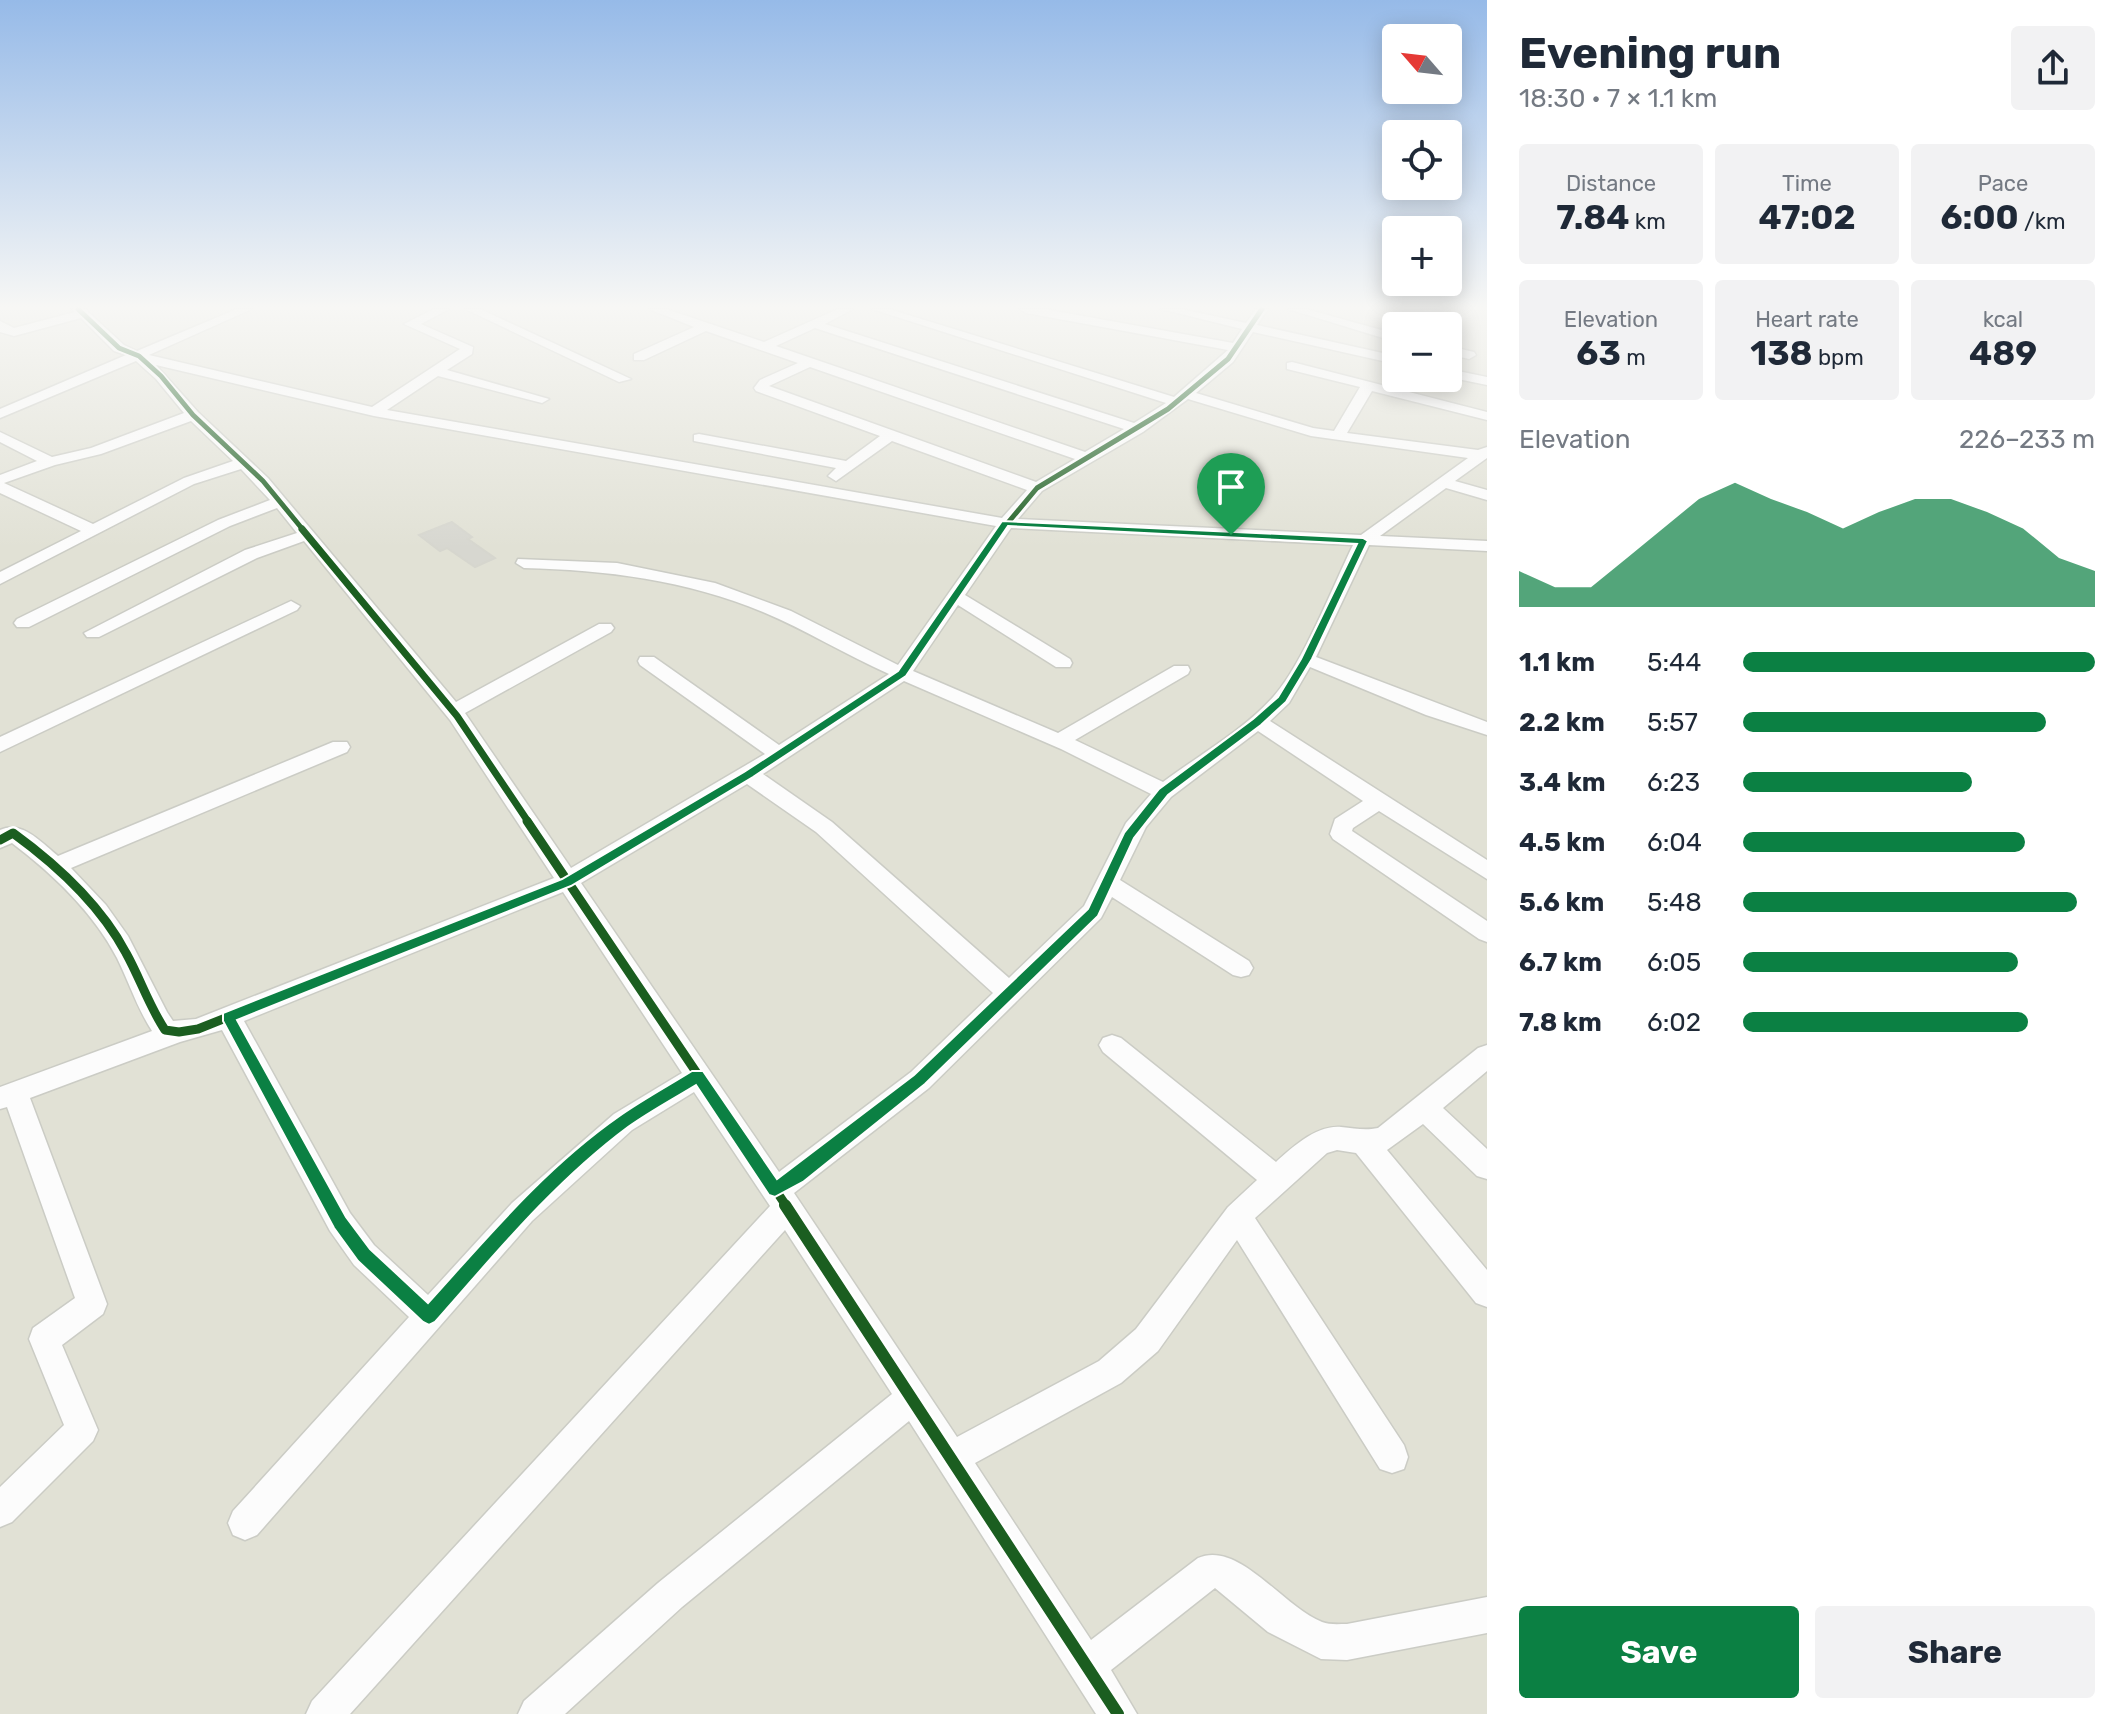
<!DOCTYPE html>
<meta charset="utf-8">
<style>
body{margin:0;font-family:Rubik,sans-serif;background:#f2f2f3;color:#1f2937;height:100vh;display:flex;flex-direction:column;font-size:30px;white-space:nowrap}
*{box-sizing:border-box;margin:0}
p{font-size:26px;color:#747a83}
.icon{flex:none;width:44px;height:44px;fill:none;stroke:currentColor;stroke-width:2;stroke-linecap:round;stroke-linejoin:round}
.map{position:relative;flex:1;overflow:hidden}
.panel{display:flex;flex-direction:column;background:#fff;width:640px}
.panel>*{flex:none}
.needle{width:52px;rotate:298deg}
.controls{position:absolute;left:1382px;top:24px;display:grid;gap:16px}
.controls a{display:grid;place-items:center;width:80px;height:80px;border-radius:8px;background:#fff;box-shadow:0 4px 20px #0003;font-size:40px}
.pin{position:absolute;display:grid;place-items:center;width:68px;height:68px;color:#fff;margin:-82px -34px;border-radius:50% 50% 50% 0;rotate:-45deg;box-shadow:0 0 8px #0007}
.pin .icon{rotate:45deg}
.round{display:grid;place-items:center;flex:none;width:84px;height:84px;border-radius:8px;background:#f2f2f3}
.head{display:flex;align-items:center;justify-content:space-between;height:136px;padding:0 32px}
h1{font-size:44px;font-weight:700;line-height:60px}
.figures{display:grid;grid-template-columns:repeat(3,1fr);gap:12px;height:136px;padding:8px 32px}
.figures div{display:grid;align-content:center;border-radius:8px;background:#f2f2f3;text-align:center}
.figures b{font-size:34px;font-weight:700}
.figures small{font-size:22px;font-weight:400}
.figures p{font-size:22px}
.chart{height:224px;padding:16px 32px}
.chart p{display:flex;justify-content:space-between}
.chart svg{width:100%;height:144px;margin-top:8px;fill:#0b8043;opacity:.7}
.primary-button{display:flex;gap:16px;margin-top:auto;padding:16px 32px}
.primary-button a{flex:1;height:92px;border-radius:8px;background:#0b8043;color:#fff;font-size:32px;font-weight:700;line-height:92px;text-align:center}
.primary-button a+a{background:#f2f2f3;color:#1f2937}
ul{padding:0 32px;list-style:none;font-size:26px}
li{display:grid;grid-template-columns:128px 96px 1fr;align-items:center;height:60px}
li i{height:20px;border-radius:10px;background:#0b8043}
main{display:flex;flex:1;min-height:0}
.map>svg:first-child{display:block}
.residential{fill:#e1e1d5;fill-rule:evenodd}
.building{fill:#d7d7d0;stroke:#d6d6ce;stroke-width:2}
.lines{fill:none;stroke-linecap:round;stroke-linejoin:round}
.minor-casing{stroke:#cbccc5;stroke-width:3}
.minor{fill:#fcfcfc;fill-rule:evenodd}
.cycleway-far3-casing{stroke:#fff;stroke-width:8}
.cycleway-far2-casing{stroke:#fff;stroke-width:11}
.cycleway-far1-casing{stroke:#fff;stroke-width:14}
.cycleway-casing{stroke:#fff;stroke-width:17}
.cycleway-far3{stroke:#1b5e20;stroke-width:5}
.cycleway-far2{stroke:#1b5e20;stroke-width:7}
.cycleway-far1{stroke:#1b5e20;stroke-width:9}
.cycleway{stroke:#1b5e20;stroke-width:12}
.route{fill:#0b8043;stroke:#fff;stroke-width:2;fill-rule:evenodd}
</style>
<main>
<div class="map">
<svg width="1487" height="1714" viewBox="0 0 1487 1714">
<rect width="100%" height="100%" fill="#eeeee8"/>
<path class="residential" d="M 0,309 L 1487,309 L 1487,1714 L 0,1714 ZM 1396,326 L 1448,326 L 1448,378 L 1396,378 Z"/>
<path class="building" d="M 452,522 L 472,537 L 468,539 L 495,558 L 475,567 L 447,548 L 440,551 L 419,535 Z"/>
<g class="lines">
<g class="minor-casing">
<g id="minor">
<path d="M 72,309 L 85,309 L 124,345 L 137,351 L 237,309 L 252,309 L 149,355 L 372,407 L 460,349 L 404,324 L 434,309 L 449,309 L 421,324 L 473,347 L 472,354 L 447,370 L 549,399 L 542,403 L 438,376 L 387,410 L 1002,518 L 1027,490 L 892,441 L 836,481 L 828,476 L 836,468 L 694,441 L 694,435 L 699,434 L 846,461 L 880,436 L 756,391 L 754,388 L 760,380 L 798,363 L 706,331 L 644,360 L 634,360 L 634,354 L 694,327 L 649,309 L 666,309 L 764,342 L 838,309 L 853,309 L 825,324 L 1134,423 L 1166,403 L 872,309 L 889,309 L 1174,397 L 1228,350 L 1026,313 L 1020,309 L 1044,309 L 1233,343 L 1242,329 L 1161,309 L 1181,309 L 1246,323 L 1256,309 L 1268,309 L 1257,325 L 1396,356 L 1396,364 L 1253,332 L 1233,362 L 1196,393 L 1313,428 L 1334,431 L 1360,387 L 1287,369 L 1287,363 L 1292,362 L 1487,412 L 1487,420 L 1372,391 L 1347,433 L 1478,450 L 1487,447 L 1487,458 L 1455,481 L 1487,490 L 1487,500 L 1446,488 L 1380,536 L 1487,541 L 1487,551 L 1369,545 L 1316,657 L 1487,722 L 1487,735 L 1426,715 L 1310,667 L 1289,703 L 1270,721 L 1487,860 L 1487,879 L 1379,811 L 1353,828 L 1352,831 L 1487,921 L 1487,942 L 1479,939 L 1333,839 L 1330,834 L 1335,819 L 1363,801 L 1258,731 L 1171,797 L 1146,827 L 1120,880 L 1249,961 L 1253,968 L 1249,975 L 1241,977 L 1233,975 L 1112,897 L 1101,918 L 929,1088 L 794,1193 L 957,1437 L 1099,1361 L 1136,1329 L 1228,1207 L 1257,1180 L 1103,1052 L 1099,1045 L 1103,1038 L 1112,1035 L 1121,1038 L 1276,1162 C 1293,1147 1316,1125 1341,1127 C 1355,1128 1364,1131 1378,1128 L 1478,1048 L 1487,1045 L 1487,1071 L 1443,1108 L 1487,1149 L 1487,1179 L 1477,1176 L 1423,1124 L 1387,1150 L 1487,1270 L 1487,1307 L 1476,1303 L 1356,1153 L 1337,1150 L 1327,1153 L 1255,1218 L 1404,1445 L 1408,1457 L 1404,1469 L 1392,1473 L 1380,1469 L 1237,1240 L 1158,1351 L 1121,1383 L 975,1463 L 1091,1640 L 1198,1558 C 1239,1540 1283,1607 1322,1622 C 1329,1625 1339,1624 1347,1624 L 1487,1597 L 1487,1633 L 1347,1660 L 1321,1659 L 1268,1632 L 1215,1588 L 1111,1670 L 1137,1714 L 1096,1714 L 909,1421 L 682,1607 L 565,1714 L 518,1714 L 524,1701 L 658,1583 L 892,1394 L 785,1230 L 350,1714 L 306,1714 L 312,1701 L 770,1206 L 694,1092 L 632,1130 L 532,1221 L 257,1535 L 245,1540 L 233,1535 L 228,1523 L 233,1511 L 409,1317 L 354,1265 L 330,1231 L 222,1030 L 180,1042 L 30,1098 L 107,1304 L 103,1314 L 62,1345 L 98,1430 L 93,1441 L 12,1522 L 0,1527 L 0,1487 L 64,1425 L 29,1339 L 33,1328 L 75,1298 L 7,1107 L 0,1109 L 0,1087 L 152,1031 C 137,1008 129,982 117,958 C 93,912 53,874 12,843 L 0,848 L 0,830 C 22,820 41,842 58,856 L 333,742 L 347,742 L 350,747 L 347,752 L 71,868 L 106,905 L 128,936 L 167,1012 L 173,1021 L 196,1019 L 554,878 L 450,720 L 304,541 L 257,558 L 99,637 L 87,637 L 84,633 L 245,550 L 297,533 L 277,508 L 230,526 L 29,627 L 17,627 L 14,623 L 17,619 L 218,520 L 270,500 L 241,469 L 194,484 L 0,584 L 0,572 L 81,531 L 0,493 L 0,475 L 37,461 L 0,442 L 0,432 L 52,457 L 91,448 L 184,413 L 156,379 L 136,361 L 0,418 L 0,409 L 126,355 L 114,351 L 81,318 L 14,336 L 0,332 L 0,321 L 14,328 L 75,312 ZM 815,328 L 1124,429 L 1085,452 L 776,346 ZM 156,365 L 374,416 L 996,526 L 898,665 L 791,611 L 715,583 L 617,563 L 518,559 L 516,563 L 524,568 C 606,570 686,580 763,612 C 806,630 846,655 889,674 L 779,745 L 654,657 L 640,657 L 638,661 L 640,665 L 765,754 L 571,868 L 465,713 L 611,632 L 614,628 L 611,624 L 599,624 L 456,702 L 268,478 L 198,412 ZM 810,367 L 1075,459 L 1036,482 L 769,386 ZM 1188,399 L 1311,436 L 1468,458 L 1361,535 L 1018,519 L 1042,491 L 1143,432 ZM 191,421 L 233,461 L 184,478 L 93,524 L 4,483 L 55,465 L 101,454 ZM 1011,528 L 1353,545 C 1333,586 1303,663 1274,696 C 1244,730 1199,755 1163,782 L 1075,740 L 1188,674 L 1190,670 L 1188,666 L 1174,666 L 1058,733 L 913,671 L 958,605 L 1056,667 L 1070,667 L 1072,663 L 1070,659 L 965,595 ZM 904,681 L 1061,749 L 1151,794 L 1126,823 L 1084,906 L 1009,978 L 832,822 L 763,774 ZM 747,784 L 816,832 L 993,993 L 911,1072 L 779,1172 L 581,883 ZM 563,892 L 682,1073 L 614,1114 L 512,1203 L 428,1295 L 374,1245 L 350,1213 L 244,1021 Z"/>
<path d="M 465,309 L 480,309 L 631,379 L 619,382 Z"/>
<path d="M 1288,309 L 1306,309 L 1396,334 L 1396,342 Z"/>
<path d="M 1422,309 L 1435,309 L 1427,314 Z"/>
<path d="M 1448,346 L 1474,352 L 1476,355 L 1469,359 L 1448,354 Z"/>
<path d="M 1448,369 L 1487,377 L 1487,385 L 1448,377 Z"/>
<path d="M 291,601 L 300,606 L 297,610 L 0,752 L 0,737 Z"/>
</g>
</g>
<use href="#minor" class="minor"/>
<g class="cycleway-far3-casing">
<g id="cycleway-far3">
<path d="M 78,309 L 119,348 L 139,356 L 161,376 L 193,415 L 263,481 L 304,531"/>
<path d="M 1001,531 L 1037,488 L 1168,409 L 1228,359 L 1262,309"/>
</g>
</g>
<g class="cycleway-far2-casing">
<g id="cycleway-far2">
<path d="M 302,529 L 457,716 L 529,823"/>
<path d="M 666,823 L 748,774 L 902,673 L 1002,529"/>
</g>
</g>
<g class="cycleway-far1-casing">
<g id="cycleway-far1">
<path d="M 527,821 L 787,1207"/>
<path d="M 0,840 L 13,833 C 57,865 100,904 126,953 C 140,978 149,1006 165,1030 L 179,1032 L 198,1029 L 566,882 L 669,821"/>
</g>
</g>
<g class="cycleway-casing">
<path id="cycleway" d="M 785,1205 L 1118,1714"/>
</g>
<use href="#cycleway-far3" class="cycleway-far3"/>
<use href="#cycleway-far2" class="cycleway-far2"/>
<use href="#cycleway-far1" class="cycleway-far1"/>
<use href="#cycleway" class="cycleway"/>
</g>
<linearGradient id="sky" x2="0" y2="1"><stop stop-color="#96bae8"/><stop offset="0.56" stop-color="#f7f7f5"/><stop offset="1" stop-color="#f7f7f5" stop-opacity="0"/></linearGradient>
<rect width="1487" height="548" fill="url(#sky)"/>
<path class="route" d="M 1002,521 L 1363,538 L 1368,541 L 1312,659 L 1286,702 L 1261,725 L 1168,795 L 1134,838 L 1098,916 L 925,1084 L 803,1182 L 775,1197 L 769,1195 L 696,1085 C 673,1099 649,1112 628,1127 C 554,1182 496,1253 435,1322 L 429,1325 L 423,1322 L 358,1261 L 334,1228 L 223,1021 L 223,1013 L 562,879 L 744,772 L 898,671 ZM 1008,526 L 1357,544 L 1301,659 L 1278,697 L 1253,719 L 1159,789 L 1124,833 L 1088,909 L 914,1075 L 777,1179 L 703,1071 L 692,1071 C 668,1086 642,1100 618,1117 C 545,1168 487,1238 428,1303 L 370,1249 L 346,1217 L 237,1020 L 571,886 L 753,777 L 906,676 Z"/>
</svg>
<div class="controls">
<a><svg class="needle" viewBox="-14 -14 28 28"><path d="M0-13l5 13h-10z" fill="#e53935"/><path d="M0 13l5-13h-10z" fill="#747a83"/></svg></a>
<a><svg class="icon" aria-label="locate" viewBox="0 0 24 24"><circle cx="12" cy="12" r="6"/><path d="M12 2v4M12 18v4M2 12h4M18 12h4"/></svg></a>
<a>+</a>
<a>−</a>
</div>
<div class="pin" style="left:1231px;top:535px;background:#1e9e55"><svg class="icon" aria-label="arrive" viewBox="0 0 24 24"><path d="M6 21V4h12l-3 4 3 4H6"/></svg></div>
</div>
<section class="panel">
<div class="head"><div><h1>Evening run</h1><p>18:30 · 7 × 1.1 km</p></div><a class="round"><svg class="icon" aria-label="share" viewBox="0 0 24 24"><path d="M12 15V3M7 8l5-5 5 5M5 13v7h14v-7"/></svg></a></div>
<div class="figures">
<div><p>Distance</p><b>7.84<small> km</small></b></div>
<div><p>Time</p><b>47:02</b></div>
<div><p>Pace</p><b>6:00<small> /km</small></b></div>
</div>
<div class="figures">
<div><p>Elevation</p><b>63<small> m</small></b></div>
<div><p>Heart rate</p><b>138<small> bpm</small></b></div>
<div><p>kcal</p><b>489</b></div>
</div>
<div class="chart"><p><span>Elevation</span>226–233 m</p>
<svg viewBox="0 0 160 44" preserveAspectRatio="none"><path d="M0 44V33L10 38L20 38L30 29L40 20L50 11L60 6L70 11L80 15L90 20L100 15L110 11L120 11L130 15L140 20L150 29L160 33V44z"/></svg>
</div>
<ul>
<li><b>1.1 km</b>5:44<i style="width:100%"></i></li>
<li><b>2.2 km</b>5:57<i style="width:86%"></i></li>
<li><b>3.4 km</b>6:23<i style="width:65%"></i></li>
<li><b>4.5 km</b>6:04<i style="width:80%"></i></li>
<li><b>5.6 km</b>5:48<i style="width:95%"></i></li>
<li><b>6.7 km</b>6:05<i style="width:78%"></i></li>
<li><b>7.8 km</b>6:02<i style="width:81%"></i></li>
</ul>
<div class="primary-button"><a>Save</a><a>Share</a></div>
</section>
</main>
